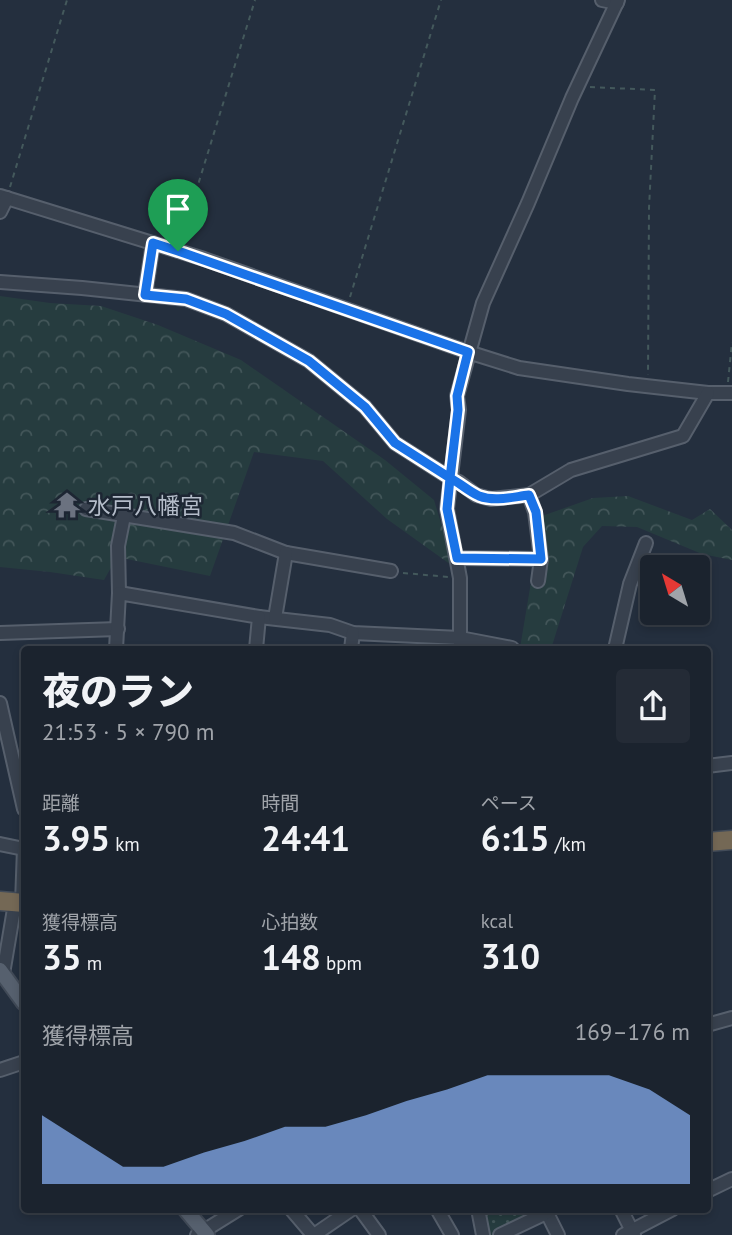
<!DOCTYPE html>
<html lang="ja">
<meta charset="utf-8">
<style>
body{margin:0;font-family:"PT Sans","Noto Sans JP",sans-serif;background:#242b36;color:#f1f3f6;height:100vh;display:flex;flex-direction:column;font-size:26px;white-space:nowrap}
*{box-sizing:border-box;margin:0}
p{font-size:23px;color:#a0a4aa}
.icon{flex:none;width:38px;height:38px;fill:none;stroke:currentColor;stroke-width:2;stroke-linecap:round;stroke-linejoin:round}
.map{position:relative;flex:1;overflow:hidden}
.details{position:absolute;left:21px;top:646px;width:690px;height:567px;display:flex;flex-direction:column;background:#1b232e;border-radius:7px;box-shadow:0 4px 10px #0003,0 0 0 2px #39404a}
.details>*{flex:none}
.needle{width:46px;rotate:322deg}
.fabs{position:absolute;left:640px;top:555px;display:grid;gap:14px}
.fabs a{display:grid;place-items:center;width:70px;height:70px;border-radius:7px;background:#1b232e;box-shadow:0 4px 10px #0003,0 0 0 2px #39404a;font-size:35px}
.pin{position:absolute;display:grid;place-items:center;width:60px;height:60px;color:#fff;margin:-72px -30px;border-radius:50% 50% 50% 0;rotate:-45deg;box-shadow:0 0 7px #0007}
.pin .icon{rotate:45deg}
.round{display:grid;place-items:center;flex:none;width:74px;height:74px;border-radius:7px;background:#242b36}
.overview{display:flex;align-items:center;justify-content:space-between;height:119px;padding:0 21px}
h1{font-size:38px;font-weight:800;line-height:52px}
.stats{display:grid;grid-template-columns:repeat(3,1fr);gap:10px;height:119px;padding:7px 21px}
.stats div{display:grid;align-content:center}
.stats b{font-size:35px;font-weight:800}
.stats small{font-size:19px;font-weight:400}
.stats p{font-size:19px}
.chart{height:196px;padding:14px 21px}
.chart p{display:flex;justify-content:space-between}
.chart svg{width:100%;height:126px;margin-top:7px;fill:#8ab4f8;opacity:.7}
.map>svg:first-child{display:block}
.forest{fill:url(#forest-crowns)}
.park{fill:url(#park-dots)}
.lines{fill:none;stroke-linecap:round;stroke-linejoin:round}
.minor-casing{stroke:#565f6c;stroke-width:16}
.major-casing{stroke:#414a57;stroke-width:18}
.highway-casing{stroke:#434c59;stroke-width:21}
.path{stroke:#44595c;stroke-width:2;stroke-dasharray:5 5;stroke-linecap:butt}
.minor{stroke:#38414e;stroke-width:12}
.major{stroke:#56606e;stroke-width:14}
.highway{stroke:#746855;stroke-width:18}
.route-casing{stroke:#fff;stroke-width:14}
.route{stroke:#1a73e8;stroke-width:9}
.labels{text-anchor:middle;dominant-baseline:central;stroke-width:5;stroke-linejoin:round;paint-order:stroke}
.poi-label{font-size:23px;fill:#b4bcc9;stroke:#1d2633;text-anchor:start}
</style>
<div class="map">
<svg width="732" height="1235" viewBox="0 0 732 1235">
<defs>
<pattern id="forest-crowns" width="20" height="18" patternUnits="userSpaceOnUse" patternTransform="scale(1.75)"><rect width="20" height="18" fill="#263c3f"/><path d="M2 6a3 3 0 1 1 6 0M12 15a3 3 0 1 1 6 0" fill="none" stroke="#435659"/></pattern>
<pattern id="park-dots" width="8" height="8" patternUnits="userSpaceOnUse" patternTransform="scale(1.75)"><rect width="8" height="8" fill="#263c3f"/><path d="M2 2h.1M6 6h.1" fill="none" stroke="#435659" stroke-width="1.8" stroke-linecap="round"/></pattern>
</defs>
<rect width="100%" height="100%" fill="#242f3e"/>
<g class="forest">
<path d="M 0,296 L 50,303 L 101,306 L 158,325 L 241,360 L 385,460 L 434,500 L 454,567 L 387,519 L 323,461 L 254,452 L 210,576 L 117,557 L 104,580 L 50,572 L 0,567 Z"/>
<path d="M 628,496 L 692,520 L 710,509 L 732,530 L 732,560 L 702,554 L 637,527 L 602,526 L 583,547 L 551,649 L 517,649 L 520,648 L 542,516 L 593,498 Z"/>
</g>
<path class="park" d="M 481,1209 L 541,1209 L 494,1235 L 486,1235 Z"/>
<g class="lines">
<g class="minor-casing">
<g id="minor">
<path d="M 602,0 L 617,3"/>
<path d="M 0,196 L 204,259 L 468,352 L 519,368 L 628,384 L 708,393 L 732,393"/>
<path d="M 0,212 L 7,198"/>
<path d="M 0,282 L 82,288 L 186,299 L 226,314 L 309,361 L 365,407 L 395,443 L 450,478 L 459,482 L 476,495 L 491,499 L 529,495 L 571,470 L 683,436 L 708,393"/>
<path d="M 145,295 L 153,243"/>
<path d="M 529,495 L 535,512 L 541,559 L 538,581"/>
<path d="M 86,509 L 234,533 L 286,553 L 391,571"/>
<path d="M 457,558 L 541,559"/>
<path d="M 119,593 L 118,546 L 124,516"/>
<path d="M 259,617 L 330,625 L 353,633 L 460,638 L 512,648"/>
<path d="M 275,618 L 286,553"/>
<path d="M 0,633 L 118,629"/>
<path d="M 116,649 L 119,593 L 259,617 L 256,649"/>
<path d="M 351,649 L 353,633"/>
<path d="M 460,649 L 460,578 L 447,509 L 459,410 L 457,396 L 483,303 L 528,203 L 572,98 L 618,0"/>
<path d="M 615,649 L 630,584 L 646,543"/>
<path d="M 0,703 L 24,809"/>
<path d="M 707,766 L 732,763"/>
<path d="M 0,844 L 24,849"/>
<path d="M 22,903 L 24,848"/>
<path d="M 3,974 L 15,903"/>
<path d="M 707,1025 L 732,1018"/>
<path d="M 0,1070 L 24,1062"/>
<path d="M 707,1191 L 732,1179"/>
<path d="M 291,1209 L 313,1235"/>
<path d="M 360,1209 L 379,1235"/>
<path d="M 437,1209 L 452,1235"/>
<path d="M 478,1209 L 483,1235"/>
<path d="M 545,1209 L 558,1235"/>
<path d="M 621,1209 L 634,1235"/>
<path d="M 197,1235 L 239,1209"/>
<path d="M 314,1235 L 352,1209"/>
<path d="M 500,1235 L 546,1213"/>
<path d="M 623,1235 L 673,1209"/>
</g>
</g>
<g class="major-casing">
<g id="major">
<path d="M 0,970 L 24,1003"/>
<path d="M 185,1209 L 207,1235"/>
</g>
</g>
<g class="highway-casing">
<g id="highway">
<path d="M 707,842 L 732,840"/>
<path d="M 0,901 L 24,903"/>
</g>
</g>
<g class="path">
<path d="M 590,87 L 655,90 L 649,208 L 648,375"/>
<path d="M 10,187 L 67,0"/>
<path d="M 181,240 L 255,0"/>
<path d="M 350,297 L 441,0"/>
<path d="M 728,382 L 732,342"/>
<path d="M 403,573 L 449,577"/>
</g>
<use href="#minor" class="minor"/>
<use href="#major" class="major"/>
<use href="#highway" class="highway"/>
</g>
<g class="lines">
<g class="route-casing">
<path id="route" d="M 178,251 L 468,352 L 457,396 L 458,410 L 450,478 C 460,483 468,491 479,496 C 495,502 512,497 529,495 L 536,512 L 541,559 L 457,558 L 447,509 L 450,478 L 395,443 L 365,407 L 309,361 L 226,314 L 186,299 L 145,295 L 153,243 L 178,251"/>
</g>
<use href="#route" class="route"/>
</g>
<defs>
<g id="temple-bare" transform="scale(2.1)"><path d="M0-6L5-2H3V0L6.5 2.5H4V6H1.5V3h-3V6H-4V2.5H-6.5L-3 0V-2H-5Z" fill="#6b7280" stroke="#1d2633" stroke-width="2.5" paint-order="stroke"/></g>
</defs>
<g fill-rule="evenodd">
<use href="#temple-bare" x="67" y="505"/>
</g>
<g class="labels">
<g class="poi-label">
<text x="88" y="505">水戸八幡宮</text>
</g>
</g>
</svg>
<div class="fabs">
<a><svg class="needle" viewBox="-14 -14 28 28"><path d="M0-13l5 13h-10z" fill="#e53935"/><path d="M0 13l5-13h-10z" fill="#a0a4aa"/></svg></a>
</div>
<div class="pin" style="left:178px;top:251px;background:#1e9e55"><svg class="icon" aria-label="arrive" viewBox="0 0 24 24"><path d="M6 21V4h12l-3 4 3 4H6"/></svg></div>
<section class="details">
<div class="overview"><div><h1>夜のラン</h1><p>21:53 · 5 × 790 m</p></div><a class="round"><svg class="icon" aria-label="share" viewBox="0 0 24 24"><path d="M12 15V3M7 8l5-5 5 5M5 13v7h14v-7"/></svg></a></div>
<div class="stats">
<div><p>距離</p><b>3.95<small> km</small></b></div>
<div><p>時間</p><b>24:41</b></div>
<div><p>ペース</p><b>6:15<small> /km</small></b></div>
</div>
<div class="stats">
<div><p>獲得標高</p><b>35<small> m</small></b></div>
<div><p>心拍数</p><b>148<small> bpm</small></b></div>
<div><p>kcal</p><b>310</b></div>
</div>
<div class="chart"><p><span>獲得標高</span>169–176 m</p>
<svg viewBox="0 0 160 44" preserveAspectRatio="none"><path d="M0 44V20L10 29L20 38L30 38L40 33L50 29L60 24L70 24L80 20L90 15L100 11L110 6L120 6L130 6L140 6L150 11L160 20V44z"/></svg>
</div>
</section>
</div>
